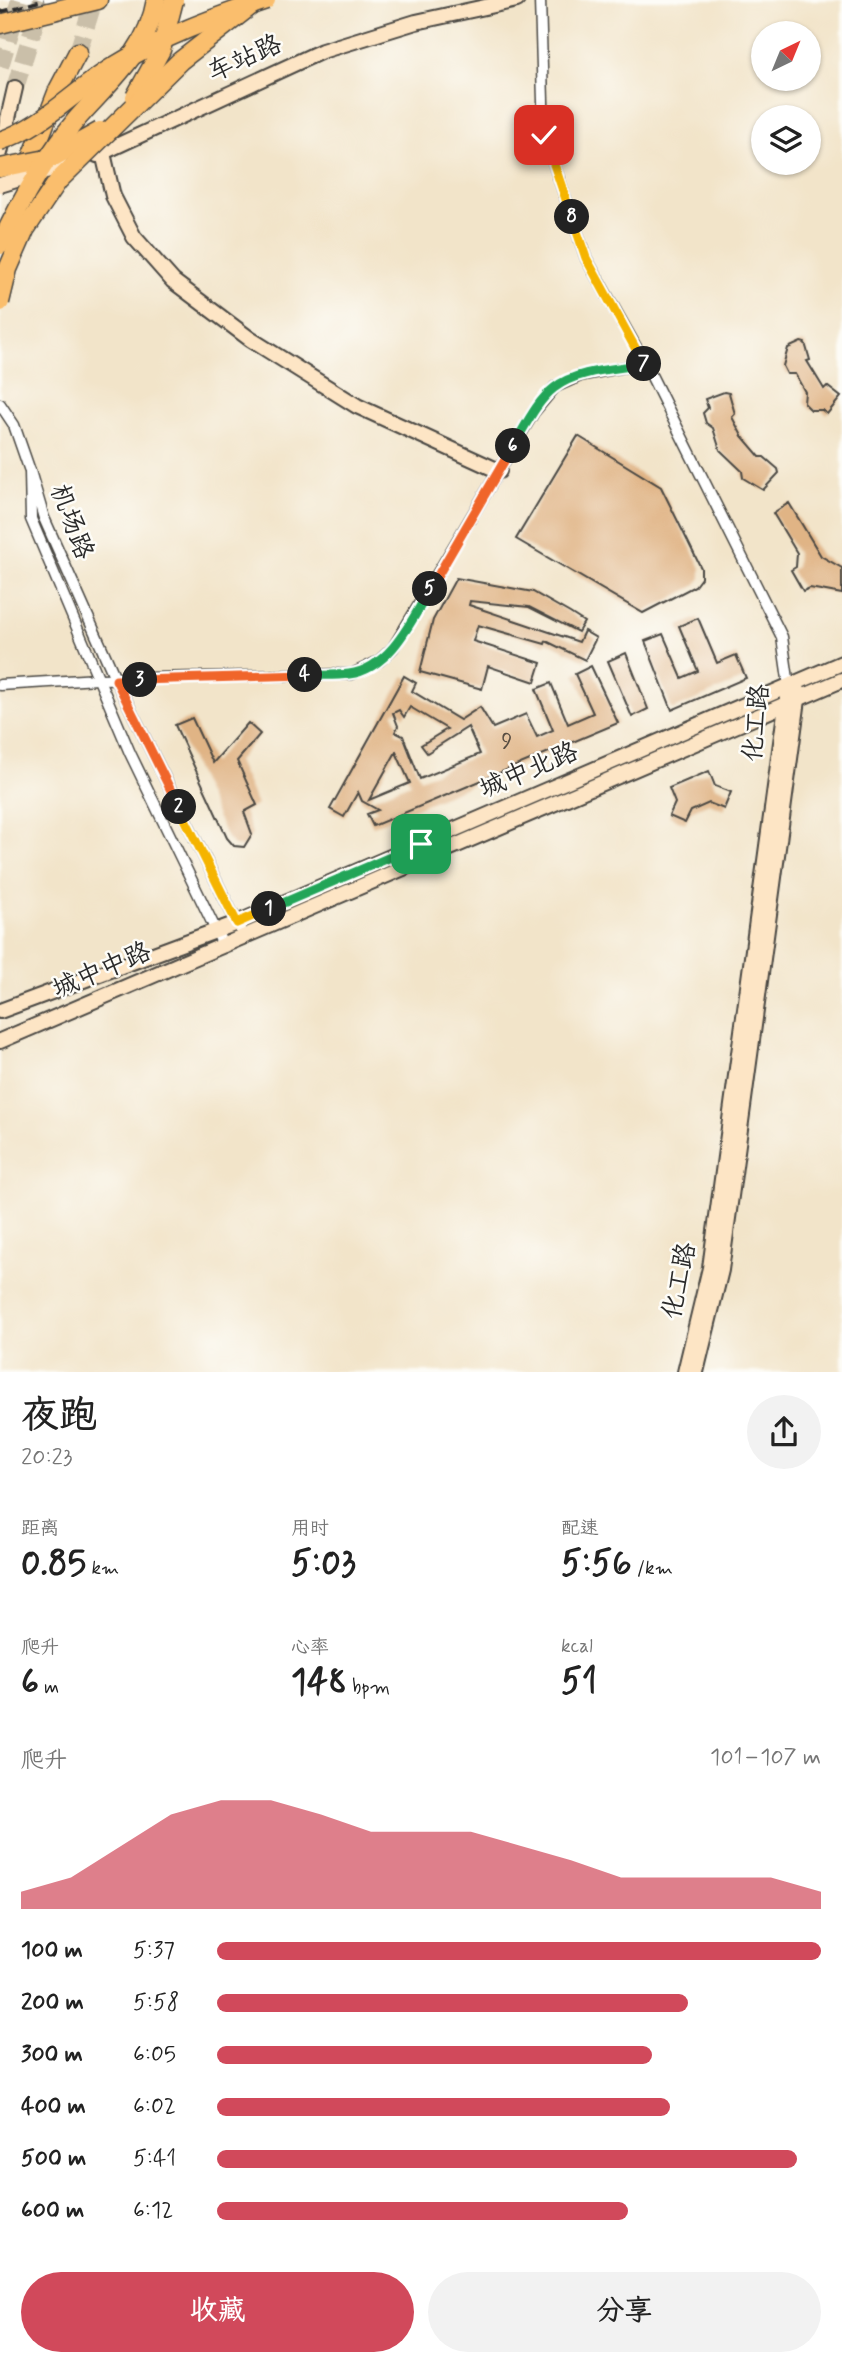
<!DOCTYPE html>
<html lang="zh">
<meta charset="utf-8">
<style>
body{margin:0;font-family:Mynerve,"LXGW WenKai TC",sans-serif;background:#f2f2f2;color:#222;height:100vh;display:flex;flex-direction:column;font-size:26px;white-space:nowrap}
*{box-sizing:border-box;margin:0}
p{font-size:23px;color:#767676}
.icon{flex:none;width:38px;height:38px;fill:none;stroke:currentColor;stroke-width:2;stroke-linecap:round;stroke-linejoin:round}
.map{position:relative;height:1372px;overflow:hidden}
.sheet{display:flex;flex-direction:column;background:#fff;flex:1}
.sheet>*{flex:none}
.needle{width:46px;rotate:43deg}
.buttons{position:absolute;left:751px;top:21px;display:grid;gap:14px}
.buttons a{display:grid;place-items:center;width:70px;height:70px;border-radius:50%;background:#fff;box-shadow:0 2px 5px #0004;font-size:35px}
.pin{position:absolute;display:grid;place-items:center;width:60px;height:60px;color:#fff;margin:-30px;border-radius:14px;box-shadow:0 4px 10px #0006}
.km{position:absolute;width:35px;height:35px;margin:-18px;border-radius:50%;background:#222;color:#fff;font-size:19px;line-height:35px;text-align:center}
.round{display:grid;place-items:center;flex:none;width:74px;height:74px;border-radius:37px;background:#f2f2f2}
.summary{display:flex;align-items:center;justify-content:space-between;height:119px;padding:0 21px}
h1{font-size:38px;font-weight:700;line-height:52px}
.figures{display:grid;grid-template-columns:repeat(3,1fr);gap:10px;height:119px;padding:7px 21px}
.figures div{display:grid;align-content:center}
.figures b{font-size:35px;font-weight:700}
.figures small{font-size:19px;font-weight:400}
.figures p{font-size:19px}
.chart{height:196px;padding:14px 21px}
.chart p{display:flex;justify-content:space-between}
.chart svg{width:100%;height:126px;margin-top:7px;fill:#d1495b;opacity:.7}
.cta{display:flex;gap:14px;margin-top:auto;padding:14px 21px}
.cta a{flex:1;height:80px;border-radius:42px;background:#d1495b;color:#fff;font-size:28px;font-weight:700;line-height:80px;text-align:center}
.cta a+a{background:#f2f2f2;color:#222}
ul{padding:0 21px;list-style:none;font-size:23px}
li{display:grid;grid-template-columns:112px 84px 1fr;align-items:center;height:52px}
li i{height:18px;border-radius:9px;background:#d1495b}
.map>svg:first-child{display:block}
.building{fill:#e0b485;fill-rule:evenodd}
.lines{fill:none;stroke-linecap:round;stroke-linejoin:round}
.highway-tunnel{stroke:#cabfa9;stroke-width:18;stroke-dasharray:18 9;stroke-linecap:butt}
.street-casing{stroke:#494743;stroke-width:13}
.secondary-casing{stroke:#494743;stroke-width:18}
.highway-casing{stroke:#494743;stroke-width:21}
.street{stroke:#fff;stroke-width:10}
.secondary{stroke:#fde5c5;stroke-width:14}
.highway{stroke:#fabe6d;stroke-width:18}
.rail{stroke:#2b2b2b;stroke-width:3.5;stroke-dasharray:10 5;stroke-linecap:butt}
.secondary-bridge-casing{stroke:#494743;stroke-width:18;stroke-linecap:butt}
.highway-bridge-casing{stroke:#494743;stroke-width:21;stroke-linecap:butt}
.secondary-bridge{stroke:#fde5c5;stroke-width:14}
.highway-bridge{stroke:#fabe6d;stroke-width:18}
.split-1-casing{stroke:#fff;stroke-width:14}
.split-2-casing{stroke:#fff;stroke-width:14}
.split-3-casing{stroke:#fff;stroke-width:14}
.split-4-casing{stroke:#fff;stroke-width:14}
.split-5-casing{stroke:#fff;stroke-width:14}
.split-6-casing{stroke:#fff;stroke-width:14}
.split-7-casing{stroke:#fff;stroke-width:14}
.split-8-casing{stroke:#fff;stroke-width:14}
.split-9-casing{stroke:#fff;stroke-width:14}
.split-1{stroke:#22a559;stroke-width:9}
.split-2{stroke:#f5b400;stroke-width:9}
.split-3{stroke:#f0652b;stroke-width:9}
.split-4{stroke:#f0652b;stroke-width:9}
.split-5{stroke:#22a559;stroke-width:9}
.split-6{stroke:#f0652b;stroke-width:9}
.split-7{stroke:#22a559;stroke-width:9}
.split-8{stroke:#f5b400;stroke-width:9}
.split-9{stroke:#f5b400;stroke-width:9}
.labels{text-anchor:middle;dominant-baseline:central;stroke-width:5;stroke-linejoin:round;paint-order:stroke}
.number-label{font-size:23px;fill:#584d42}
.street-label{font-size:26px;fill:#2b2b2b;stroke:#fdfcf7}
</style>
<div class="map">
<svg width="842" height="1372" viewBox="0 0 842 1372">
<rect width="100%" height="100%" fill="#fdfcf7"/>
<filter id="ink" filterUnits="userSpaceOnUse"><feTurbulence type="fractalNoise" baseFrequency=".0143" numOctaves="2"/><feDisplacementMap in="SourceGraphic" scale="14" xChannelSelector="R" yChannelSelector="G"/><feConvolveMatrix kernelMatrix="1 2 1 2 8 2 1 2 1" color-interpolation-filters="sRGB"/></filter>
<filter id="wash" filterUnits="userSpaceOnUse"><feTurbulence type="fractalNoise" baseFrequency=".00686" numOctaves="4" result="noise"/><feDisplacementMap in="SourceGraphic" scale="28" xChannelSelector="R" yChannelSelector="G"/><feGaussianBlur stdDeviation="1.57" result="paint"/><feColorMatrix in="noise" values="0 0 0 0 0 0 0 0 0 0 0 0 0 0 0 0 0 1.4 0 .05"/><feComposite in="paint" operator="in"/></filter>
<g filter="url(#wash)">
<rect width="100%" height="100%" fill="#f2e4c9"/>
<g id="blocks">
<g class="building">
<path d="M 801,342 L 805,343 L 810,360 L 807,361 L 824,389 L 827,386 L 841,397 L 827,414 L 822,410 L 811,410 L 804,403 L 805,392 L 795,374 L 787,374 L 783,366 L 788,348 Z"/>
<path d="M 724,392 L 729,393 L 735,414 L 732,417 L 742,436 L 760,457 L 764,457 L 778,469 L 779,473 L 763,490 L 743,478 L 742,471 L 720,450 L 713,428 L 706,423 L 703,413 L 708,408 L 705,399 Z"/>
<path d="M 578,436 L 661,487 L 701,568 L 701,578 L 695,586 L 643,613 L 516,539 Z"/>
<path d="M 789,503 L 821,556 L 842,568 L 842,594 L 810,588 L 803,591 L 791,570 L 796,567 L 797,553 L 773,513 Z"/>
<path d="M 456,578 L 533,592 L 570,613 L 584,622 L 578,632 L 529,607 L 470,601 L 469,605 L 579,642 L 584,631 L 596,638 L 585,660 L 546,641 L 545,644 L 478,625 L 473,641 L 541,663 L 535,682 L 488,666 L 482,689 L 420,672 L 433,620 Z"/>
<path d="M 698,618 L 717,663 L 736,655 L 746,678 L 672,710 L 645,641 L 663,634 L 682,678 L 698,671 L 679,626 Z"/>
<path d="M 626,653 L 648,709 L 632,717 L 608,661 Z"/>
<path d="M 591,666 L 618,723 L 373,826 L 367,814 L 378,810 L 362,801 L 358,792 L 344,817 L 330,809 L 404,676 L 416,683 L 412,691 L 460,720 L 480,707 L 493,728 L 526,714 L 537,737 L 553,730 L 536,689 L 551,683 L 568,724 L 593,713 L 575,674 ZM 410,707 L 447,729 L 421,745 L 427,753 L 468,727 L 480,754 L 420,779 L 403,736 L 395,732 L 398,726 L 393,713 L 399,710 L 404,717 ZM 396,752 L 410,783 L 369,800 Z"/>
<path d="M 192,718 L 213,763 L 248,723 L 260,734 L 237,761 L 257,805 L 244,812 L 252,834 L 244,847 L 234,846 L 227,838 L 175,725 Z"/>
<path d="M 709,771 L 715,786 L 731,792 L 724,809 L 709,803 L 691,811 L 685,823 L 669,816 L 675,803 L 669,788 Z"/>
</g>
</g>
</g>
<g filter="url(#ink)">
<use href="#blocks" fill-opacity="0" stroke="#494743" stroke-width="2"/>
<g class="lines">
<g class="highway-tunnel">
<path d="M 78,52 L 94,0"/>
<path d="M 0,66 L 20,0"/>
<path d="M 15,88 L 42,0"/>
</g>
<g class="street-casing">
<g id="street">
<path d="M 540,0 L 544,135 L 586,258 L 645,363 L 782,637 L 789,686"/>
<path d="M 0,404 L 14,425 L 30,471"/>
<path d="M 0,685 L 98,679 L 352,674 L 379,661 L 393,648 L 534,412 L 555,387 L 580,376 L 645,363"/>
<path d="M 224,947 L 130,753 L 31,519 L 30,471 L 44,518 L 116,680 L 240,929"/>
</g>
</g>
<g class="secondary-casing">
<g id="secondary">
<path d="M 0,153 L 15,88"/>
<path d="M 103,153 L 113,196 L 134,237 L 173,281 L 250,339 L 357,406 L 499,471"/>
<path d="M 97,155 L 322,51 L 416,22 L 517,0"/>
<path d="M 0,1011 L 237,923 L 842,663"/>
<path d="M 0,1041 L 842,680"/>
<path d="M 685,1372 L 710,1268 L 787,698"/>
<path d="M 696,1372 L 721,1270 L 799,692"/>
</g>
</g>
<g class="highway-casing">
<g id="highway">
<path d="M 0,24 L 98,0"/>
<path d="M 25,175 L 58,90 L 78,52"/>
</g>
</g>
<use href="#street" class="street"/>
<use href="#secondary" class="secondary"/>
<use href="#highway" class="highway"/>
<path class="rail" d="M 0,12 L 44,0"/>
<g class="secondary-bridge-casing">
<path id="secondary-bridge" d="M 0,185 L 62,166"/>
</g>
<g class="highway-bridge-casing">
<g id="highway-bridge">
<path d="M 135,97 L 161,50 L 174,0"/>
<path d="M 0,141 C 44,126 74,91 113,67 C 161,37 213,18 266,0"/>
<path d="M 0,168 L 52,158 L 100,131"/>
<path d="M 0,245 C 21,200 45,158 76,120 C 109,82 147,53 156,0"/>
<path d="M 0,302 L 8,269 L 25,230 L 58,181 L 180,61 L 252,5"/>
</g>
</g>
<use href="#secondary-bridge" class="secondary-bridge"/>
<use href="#highway-bridge" class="highway-bridge"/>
</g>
</g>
<g class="lines" filter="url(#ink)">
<g class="split-1-casing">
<path id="split-1" d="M 269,909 L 421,844"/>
</g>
<g class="split-2-casing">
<path id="split-2" d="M 179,807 L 237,923 L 269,909"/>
</g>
<g class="split-3-casing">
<path id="split-3" d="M 140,680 L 116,680 L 179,807"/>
</g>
<g class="split-4-casing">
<path id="split-4" d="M 140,680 L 305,675"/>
</g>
<g class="split-5-casing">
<path id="split-5" d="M 305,675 C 320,675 335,676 349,674 C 390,669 412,620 430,589"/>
</g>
<g class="split-6-casing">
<path id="split-6" d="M 430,589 L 513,446"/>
</g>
<g class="split-7-casing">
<path id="split-7" d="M 513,446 C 525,427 536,402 554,388 C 576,370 617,369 644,364"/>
</g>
<g class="split-8-casing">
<path id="split-8" d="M 572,217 L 586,258 L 644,364"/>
</g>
<g class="split-9-casing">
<path id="split-9" d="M 544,135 L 572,217"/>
</g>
<use href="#split-1" class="split-1"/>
<use href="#split-2" class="split-2"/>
<use href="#split-3" class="split-3"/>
<use href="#split-4" class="split-4"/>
<use href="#split-5" class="split-5"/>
<use href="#split-6" class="split-6"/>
<use href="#split-7" class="split-7"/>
<use href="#split-8" class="split-8"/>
<use href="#split-9" class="split-9"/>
</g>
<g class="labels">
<g class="number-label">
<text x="507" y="742">9</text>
</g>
<g class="street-label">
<text transform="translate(245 59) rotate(-24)">车站路</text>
<text transform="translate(71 522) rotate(69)">机场路</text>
<text transform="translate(757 723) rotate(-84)">化工路</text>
<text transform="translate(529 771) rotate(-23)">城中北路</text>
<text transform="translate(102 971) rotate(-23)">城中中路</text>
<text transform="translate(680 1281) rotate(-78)">化工路</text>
</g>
</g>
</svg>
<div class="buttons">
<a><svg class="needle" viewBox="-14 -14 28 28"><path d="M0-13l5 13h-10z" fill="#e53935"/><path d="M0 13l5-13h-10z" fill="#767676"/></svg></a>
<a><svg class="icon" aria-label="layers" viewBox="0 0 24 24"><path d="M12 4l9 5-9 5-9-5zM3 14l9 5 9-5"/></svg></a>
</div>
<div class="pin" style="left:421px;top:844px;background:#1e9e55"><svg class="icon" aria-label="arrive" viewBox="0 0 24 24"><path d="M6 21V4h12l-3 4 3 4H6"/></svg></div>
<div class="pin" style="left:544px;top:135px;background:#d93025"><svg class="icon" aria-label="check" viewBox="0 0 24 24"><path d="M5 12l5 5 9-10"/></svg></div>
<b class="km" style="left:269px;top:909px">1</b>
<b class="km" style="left:179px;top:807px">2</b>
<b class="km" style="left:140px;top:680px">3</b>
<b class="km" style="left:305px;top:675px">4</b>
<b class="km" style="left:430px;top:589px">5</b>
<b class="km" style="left:513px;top:446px">6</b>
<b class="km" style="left:644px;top:364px">7</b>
<b class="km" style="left:572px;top:217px">8</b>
</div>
<section class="sheet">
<div class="summary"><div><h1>夜跑</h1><p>20:23</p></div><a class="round"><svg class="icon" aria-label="share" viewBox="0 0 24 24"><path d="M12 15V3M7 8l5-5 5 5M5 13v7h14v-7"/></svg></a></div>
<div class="figures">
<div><p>距离</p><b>0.85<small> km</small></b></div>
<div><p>用时</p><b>5:03</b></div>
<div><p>配速</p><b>5:56<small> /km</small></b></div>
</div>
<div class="figures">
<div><p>爬升</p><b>6<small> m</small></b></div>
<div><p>心率</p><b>148<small> bpm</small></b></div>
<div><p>kcal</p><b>51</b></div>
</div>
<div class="chart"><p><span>爬升</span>101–107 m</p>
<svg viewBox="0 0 160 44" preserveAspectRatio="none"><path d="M0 44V38L10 33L20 22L30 11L40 6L50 6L60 11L70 17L80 17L90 17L100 22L110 27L120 33L130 33L140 33L150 33L160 38V44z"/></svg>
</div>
<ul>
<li><b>100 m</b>5:37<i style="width:100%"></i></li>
<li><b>200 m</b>5:58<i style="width:78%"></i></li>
<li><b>300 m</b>6:05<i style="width:72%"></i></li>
<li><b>400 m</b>6:02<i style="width:75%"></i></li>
<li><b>500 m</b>5:41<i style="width:96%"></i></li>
<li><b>600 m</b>6:12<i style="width:68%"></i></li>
</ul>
<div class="cta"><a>收藏</a><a>分享</a></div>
</section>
